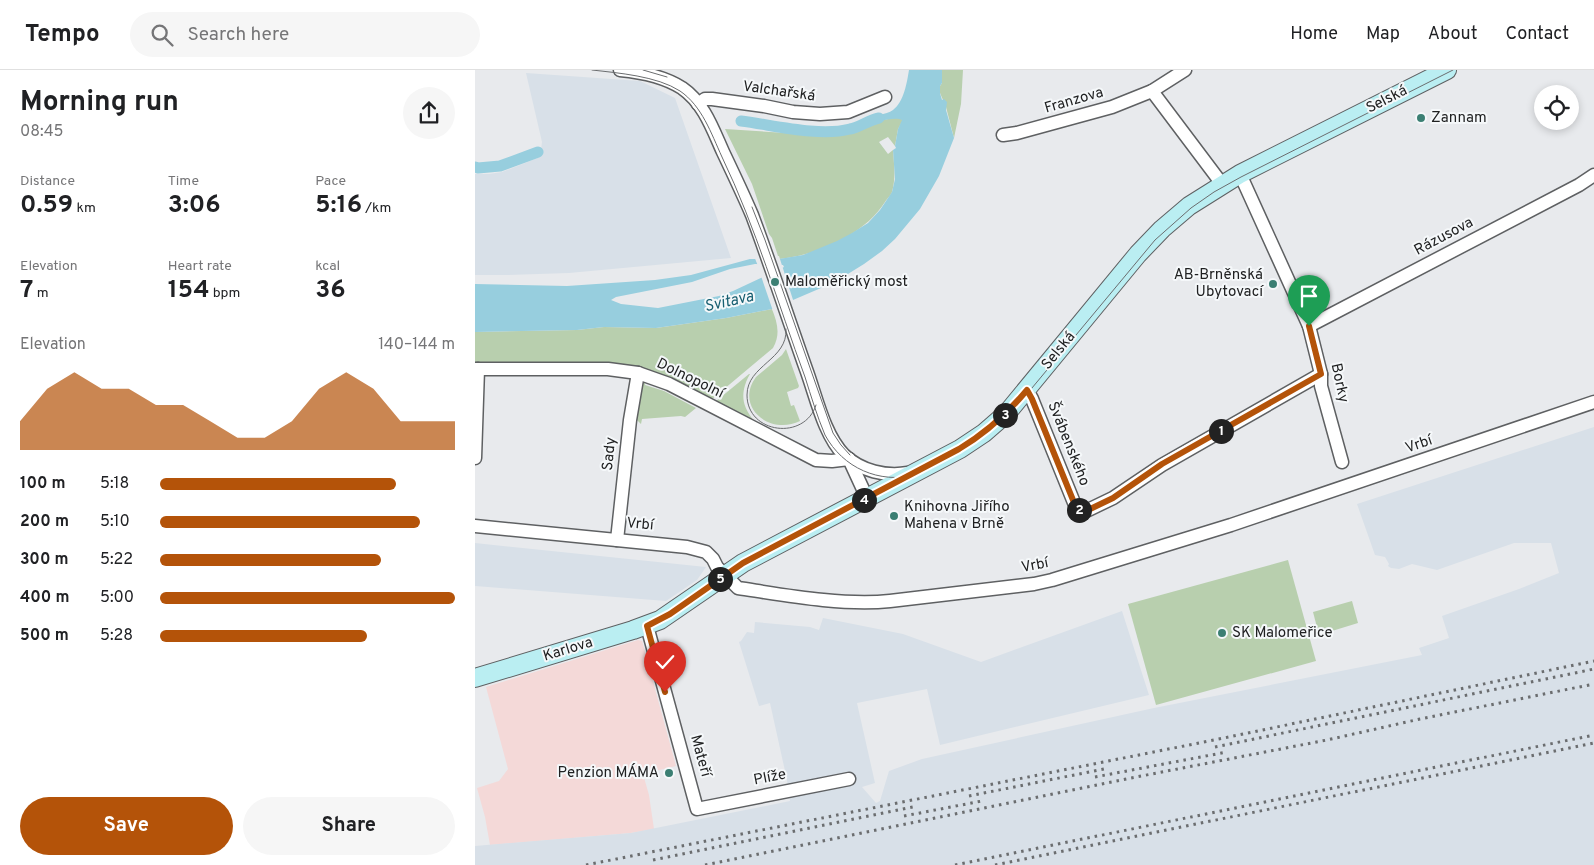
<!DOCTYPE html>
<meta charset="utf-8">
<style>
body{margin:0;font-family:Overpass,sans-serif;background:#f6f6f6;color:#202124;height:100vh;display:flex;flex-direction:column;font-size:19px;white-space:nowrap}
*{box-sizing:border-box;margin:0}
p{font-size:16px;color:#757577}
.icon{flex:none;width:28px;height:28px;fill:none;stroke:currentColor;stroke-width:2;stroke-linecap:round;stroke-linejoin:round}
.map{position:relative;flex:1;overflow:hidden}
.panel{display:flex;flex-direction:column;background:#fff;width:475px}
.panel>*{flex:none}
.buttons{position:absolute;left:1059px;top:15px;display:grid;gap:10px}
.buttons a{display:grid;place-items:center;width:45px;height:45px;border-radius:50%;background:#fff;box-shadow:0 2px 8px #0003;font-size:25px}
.pin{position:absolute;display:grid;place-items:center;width:42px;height:42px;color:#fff;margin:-51px -21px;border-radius:50% 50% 50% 0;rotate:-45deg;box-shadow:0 0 5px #0007}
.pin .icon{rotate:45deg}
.km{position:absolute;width:25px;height:25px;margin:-12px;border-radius:50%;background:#222;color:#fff;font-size:14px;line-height:25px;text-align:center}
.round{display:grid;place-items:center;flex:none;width:52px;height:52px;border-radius:26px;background:#f6f6f6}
.head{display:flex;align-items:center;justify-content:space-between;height:85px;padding:0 20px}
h1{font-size:28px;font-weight:700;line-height:38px}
.figures{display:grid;grid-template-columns:repeat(3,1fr);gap:8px;height:85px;padding:5px 20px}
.figures div{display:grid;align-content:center}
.figures b{font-size:25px;font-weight:700}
.figures small{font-size:14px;font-weight:400}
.figures p{font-size:14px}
.chart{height:140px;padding:10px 20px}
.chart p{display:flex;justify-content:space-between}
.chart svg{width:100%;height:90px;margin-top:5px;fill:#b45309;opacity:.7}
.cta{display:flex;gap:10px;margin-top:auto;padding:10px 20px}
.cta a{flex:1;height:58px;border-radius:30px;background:#b45309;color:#fff;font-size:20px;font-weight:700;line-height:58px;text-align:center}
.cta a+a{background:#f6f6f6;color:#202124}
ul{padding:0 20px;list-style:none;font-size:16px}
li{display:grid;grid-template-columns:80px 60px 1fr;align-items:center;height:38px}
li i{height:12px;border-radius:6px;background:#b45309}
header{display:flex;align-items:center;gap:30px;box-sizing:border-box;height:70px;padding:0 25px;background:#fff;border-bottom:1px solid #e0e0e0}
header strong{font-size:24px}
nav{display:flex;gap:28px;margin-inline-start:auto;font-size:18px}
.search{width:350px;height:45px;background:#f6f6f6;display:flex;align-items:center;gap:12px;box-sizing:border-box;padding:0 18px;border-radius:28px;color:#757577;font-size:19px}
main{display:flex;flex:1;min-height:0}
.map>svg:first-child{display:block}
.commercial{fill:#f4d9d8}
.built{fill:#d8e0e8}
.green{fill:#b8cfae}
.water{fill:#97cede;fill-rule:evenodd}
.pier{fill:#e8eaed}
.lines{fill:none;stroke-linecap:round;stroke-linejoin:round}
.canal{stroke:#97cede;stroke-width:11}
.street-casing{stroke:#5e6062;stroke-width:15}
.secondary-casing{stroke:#5e6062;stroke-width:20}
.street{stroke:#fff;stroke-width:12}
.secondary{stroke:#baeef2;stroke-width:18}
.tram{stroke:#6b6d6f;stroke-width:1}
.rail{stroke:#6b6d6f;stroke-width:3;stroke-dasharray:2.5 5;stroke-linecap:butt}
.route-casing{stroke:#fff;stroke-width:10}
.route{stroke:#b45309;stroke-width:6}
.poi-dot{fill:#3b7f73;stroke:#f5f8fa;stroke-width:2}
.labels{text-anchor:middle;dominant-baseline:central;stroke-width:4;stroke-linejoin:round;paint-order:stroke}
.street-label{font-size:15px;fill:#202122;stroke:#f5f8fa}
.poi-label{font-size:15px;fill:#202122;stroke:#f5f8fa;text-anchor:start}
.water-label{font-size:16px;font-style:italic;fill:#185f71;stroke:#f5f8fa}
</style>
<header>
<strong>Tempo</strong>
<div class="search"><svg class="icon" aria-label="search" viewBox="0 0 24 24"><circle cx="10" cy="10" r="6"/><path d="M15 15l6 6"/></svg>Search here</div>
<nav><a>Home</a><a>Map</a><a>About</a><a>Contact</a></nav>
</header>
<main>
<section class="panel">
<div class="head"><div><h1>Morning run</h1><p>08:45</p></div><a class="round"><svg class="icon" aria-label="share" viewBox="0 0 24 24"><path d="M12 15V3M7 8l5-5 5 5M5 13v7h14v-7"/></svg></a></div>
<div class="figures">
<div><p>Distance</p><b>0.59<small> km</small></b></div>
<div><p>Time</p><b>3:06</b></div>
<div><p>Pace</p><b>5:16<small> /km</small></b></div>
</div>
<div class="figures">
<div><p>Elevation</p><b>7<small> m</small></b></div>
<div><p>Heart rate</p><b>154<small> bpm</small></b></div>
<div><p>kcal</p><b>36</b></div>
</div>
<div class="chart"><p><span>Elevation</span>140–144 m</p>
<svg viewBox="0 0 160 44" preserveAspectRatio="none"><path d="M0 44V30L10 14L20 6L30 14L40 14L50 22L60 22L70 30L80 38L90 38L100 30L110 14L120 6L130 14L140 30L150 30L160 30V44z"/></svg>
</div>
<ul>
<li><b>100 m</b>5:18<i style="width:80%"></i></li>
<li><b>200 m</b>5:10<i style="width:88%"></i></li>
<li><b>300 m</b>5:22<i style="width:75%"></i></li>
<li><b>400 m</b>5:00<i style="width:100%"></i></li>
<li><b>500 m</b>5:28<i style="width:70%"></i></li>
</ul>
<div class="cta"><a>Save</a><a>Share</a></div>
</section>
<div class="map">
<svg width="1119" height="795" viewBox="0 0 1119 795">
<rect width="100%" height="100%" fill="#e8eaed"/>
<path class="commercial" d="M 163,570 L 167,571 L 201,696 L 168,704 L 174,725 L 179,759 L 156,763 L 15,775 L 10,747 L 2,718 L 24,711 L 33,699 L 11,617 Z"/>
<g class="built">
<path d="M 51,3 L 165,11 L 200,28 L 256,188 L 94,203 L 33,205 L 0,205 L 0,104 L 14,104 L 27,102 L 65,87 L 67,72 Z"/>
<path d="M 1119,357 L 1119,795 L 0,795 L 0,776 L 156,763 L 315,731 L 312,710 L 295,633 L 284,636 L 264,572 L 266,571 L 272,562 L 279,563 L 280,552 L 335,557 L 344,560 L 348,548 L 428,564 L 506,592 L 647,541 L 674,625 L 465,675 L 452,619 L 382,633 L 400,713 L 387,717 L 401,733 L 405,731 L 414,701 L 447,689 L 679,638 L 947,585 L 944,578 L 974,568 L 967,546 L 1044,519 L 1084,503 L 1076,473 L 1039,473 L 962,500 L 937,494 L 924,499 L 916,498 L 913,496 L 914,494 L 910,487 L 900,485 L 882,434 Z"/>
<path d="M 0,473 L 231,497 L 222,510 L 191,531 L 0,516 Z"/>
</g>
<g class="green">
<path d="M 467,0 L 488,0 L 486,34 L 479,68 L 471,37 L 465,23 L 465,16 L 467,13 Z"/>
<path d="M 423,47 L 428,50 L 423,59 L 420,76 L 413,67 L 404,72 L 413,84 L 418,80 C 419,94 421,108 417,122 C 416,125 412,129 410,132 C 389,165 343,185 304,189 L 297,168 L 294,164 L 277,114 L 250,59 L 343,65 L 374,64 L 398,52 Z"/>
<path d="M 297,239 C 302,252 306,264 298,278 L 236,330 L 197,310 L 0,295 L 0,262 L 102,260 L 129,257 L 181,258 L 251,248 Z"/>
<path d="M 311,279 L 324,316 L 323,318 L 312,322 L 316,336 L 319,335 L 325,351 C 295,366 259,337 281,307 L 307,285 Z"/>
<path d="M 274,304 L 275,304 C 263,325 268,340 284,356 L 240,332 Z"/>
<path d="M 170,310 L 170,315 L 189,321 L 221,338 L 210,347 L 206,346 L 167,349 L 166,354 L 161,349 L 167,313 Z"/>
<path d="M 813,490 L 841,591 L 681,635 L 653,534 Z"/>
<path d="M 877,531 L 883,553 L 844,565 L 838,542 Z"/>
</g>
<path class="water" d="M 434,0 L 467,0 L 467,13 L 465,16 L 465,23 L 467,30 L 469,29 L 472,32 L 471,40 L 479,68 L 464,106 L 445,139 L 420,169 L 407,181 L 389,194 L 360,212 L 297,239 L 251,248 L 181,258 L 129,257 L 102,260 L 0,262 L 0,214 L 92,216 L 180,210 L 216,205 L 275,189 L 304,189 L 328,185 L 362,171 L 377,163 L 393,153 L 405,140 L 417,122 L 420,109 L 418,80 L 421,78 L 420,76 L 423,59 L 427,50 C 420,46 399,52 391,56 L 389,51 C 398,45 411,45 418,40 C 429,32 432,12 434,0 ZM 280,194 L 308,195 L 309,197 L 258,221 L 244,226 L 183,238 L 146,234 L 136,230 L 141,227 L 217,212 L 255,199 Z"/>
<path class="pier" d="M 279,186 L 304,186 L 319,233 L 298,241 L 286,206 L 305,197 L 283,196 Z"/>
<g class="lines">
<g class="canal">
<path d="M 266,51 C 298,55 344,67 375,59 C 385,57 394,50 404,48"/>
<path d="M 0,97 L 3,98 L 25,96 L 63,82"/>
</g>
<g class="street-casing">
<g id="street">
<path d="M 145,0 C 166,2 190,7 207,18 C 229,33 238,60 248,82 C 258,103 268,124 277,145 C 296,196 313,248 331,299 C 341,326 349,365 369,385 C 386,401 411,407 433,403"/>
<path d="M 677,21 L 747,114"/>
<path d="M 223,34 L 230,29 L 237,29 L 289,36 L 318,42 L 345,44 L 373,42 L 410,27"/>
<path d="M 528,65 L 542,63 L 637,37 L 677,21 L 710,0"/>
<path d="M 765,104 L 834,256 L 846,304 L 846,316 L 867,392"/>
<path d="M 834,256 L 1104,115 L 1119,105"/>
<path d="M 0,299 L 133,299 L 163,303 L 194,314 L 341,390 L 357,391 L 374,389"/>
<path d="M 552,320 L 557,329 L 602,440 L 609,442 L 638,428 L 687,395 L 846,304"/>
<path d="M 0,388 L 3,299"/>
<path d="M 374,389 L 392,428"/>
<path d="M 0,456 L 212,477 L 231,482 L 238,489 L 242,497 L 263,518 C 309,525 368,536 415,531 L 559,514 L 577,510 L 756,455 L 1119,332"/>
<path d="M 142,470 L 155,350 L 163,303"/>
<path d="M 172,556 L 222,739 L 374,709"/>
</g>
</g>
<g class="secondary-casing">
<path id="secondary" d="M 0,608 L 158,560 L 185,550 L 268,493 L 485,379 L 509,363 L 532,343 L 663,184 L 687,159 L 714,136 L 765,104 L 972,0"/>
</g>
<use href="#street" class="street"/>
<use href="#secondary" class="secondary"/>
<g class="tram">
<path d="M 117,0 C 143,3 182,6 205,21 C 227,36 236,63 247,87 C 281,158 303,234 330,307 C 336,326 342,346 350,365 C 368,398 404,414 441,405 C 453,401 464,394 475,388 C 500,374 523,358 542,336 L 680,170 L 716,138 L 739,122 L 766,107 L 978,0"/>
<path d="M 168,0 L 192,7"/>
<path d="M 277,137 L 290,170 L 358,363 L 366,375 L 375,385"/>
<path d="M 311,259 C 313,290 272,295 272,325 C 272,364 330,371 341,335"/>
</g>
<g class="rail">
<path d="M 740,677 L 1119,599"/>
<path d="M 620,707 L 752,682"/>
<path d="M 494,726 L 629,699"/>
<path d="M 429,746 L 507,731"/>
<path d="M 178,790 L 438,737"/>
<path d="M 111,795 L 749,668 L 1119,591"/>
<path d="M 230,795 L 656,708 L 852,670 L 945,649 L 1119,614"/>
<path d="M 480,795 L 1119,665"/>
<path d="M 520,795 L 1119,673"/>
</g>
</g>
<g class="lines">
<g class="route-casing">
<path id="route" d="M 190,622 L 172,556 L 195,544 L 268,493 L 484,379 C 511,363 532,344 552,320 L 557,329 L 602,440 L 609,442 L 638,428 L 687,394 L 846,304 L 834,256"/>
</g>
<use href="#route" class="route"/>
</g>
<g class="poi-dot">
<circle cx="946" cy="48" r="5"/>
<circle cx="300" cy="212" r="5"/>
<circle cx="798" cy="214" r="5"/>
<circle cx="419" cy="446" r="5"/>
<circle cx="747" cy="563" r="5"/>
<circle cx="194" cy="703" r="5"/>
</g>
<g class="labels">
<g class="street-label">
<text transform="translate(304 22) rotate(8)">Valchařská</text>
<text transform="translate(912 30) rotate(-27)">Selská</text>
<text transform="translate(599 31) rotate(-16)">Franzova</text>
<text transform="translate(969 167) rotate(-28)">Rázusova</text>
<text transform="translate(584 281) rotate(-51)">Selská</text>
<text transform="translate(215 309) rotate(26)">Dolnopolní</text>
<text transform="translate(864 313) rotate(78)">Borky</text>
<text transform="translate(593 374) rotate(68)">Švábenského</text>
<text transform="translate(944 375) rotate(-19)">Vrbí</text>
<text transform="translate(135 384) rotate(-84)">Sady</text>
<text transform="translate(165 455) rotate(5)">Vrbí</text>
<text transform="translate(560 496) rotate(-11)">Vrbí</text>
<text transform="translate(93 580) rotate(-17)">Karlova</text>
<text transform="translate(225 686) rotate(75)">Mateří</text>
<text transform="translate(295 708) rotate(-11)">Plíže</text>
</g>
<g class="poi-label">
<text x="956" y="48">Zannam</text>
<text x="788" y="205" text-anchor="end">AB-Brněnská<tspan x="788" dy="17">Ubytovací</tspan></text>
<text x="310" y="212">Maloměřický most</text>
<text x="429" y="437">Knihovna Jiřího<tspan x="429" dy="17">Mahena v Brně</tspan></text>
<text x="757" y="563">SK Malomeřice</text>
<text x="184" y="703" text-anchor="end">Penzion MÁMA</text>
</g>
<g class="water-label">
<text transform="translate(254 232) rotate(-13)">Svitava</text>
</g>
</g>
</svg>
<div class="buttons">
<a><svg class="icon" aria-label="locate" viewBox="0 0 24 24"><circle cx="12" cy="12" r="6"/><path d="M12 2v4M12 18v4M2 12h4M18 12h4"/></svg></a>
</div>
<div class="pin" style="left:834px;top:256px;background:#1e9e55"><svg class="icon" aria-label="arrive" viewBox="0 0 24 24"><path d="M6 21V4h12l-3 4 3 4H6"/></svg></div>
<div class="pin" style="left:190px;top:622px;background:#d93025"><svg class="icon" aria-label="check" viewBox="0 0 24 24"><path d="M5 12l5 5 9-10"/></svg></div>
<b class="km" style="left:746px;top:361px">1</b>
<b class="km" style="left:604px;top:440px">2</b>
<b class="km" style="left:530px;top:345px">3</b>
<b class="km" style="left:389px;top:430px">4</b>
<b class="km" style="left:245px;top:509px">5</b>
</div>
</main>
